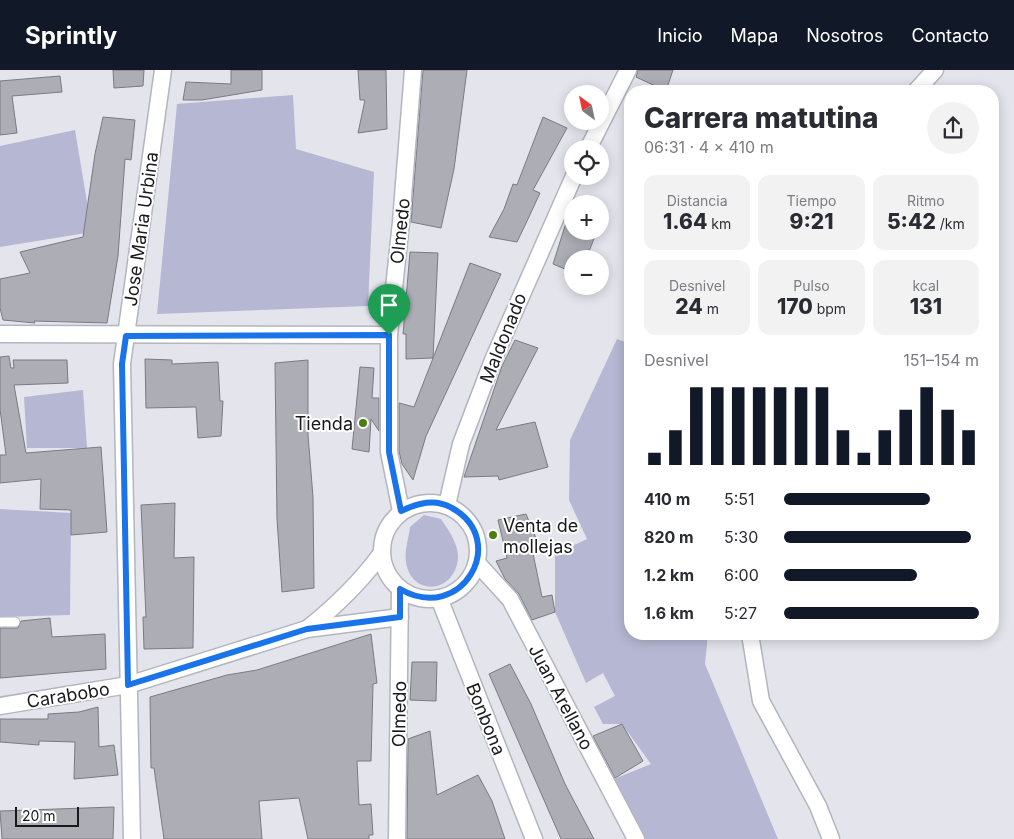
<!DOCTYPE html>
<html lang="es">
<meta charset="utf-8">
<style>
body{margin:0;font-family:Inter,sans-serif;background:#f2f2f3;color:#2b2b33;height:100vh;display:flex;flex-direction:column;font-size:19px;white-space:nowrap}
*{box-sizing:border-box;margin:0}
p{font-size:16px;color:#7c7c81}
.icon{flex:none;width:28px;height:28px;fill:none;stroke:currentColor;stroke-width:2;stroke-linecap:round;stroke-linejoin:round}
.map{position:relative;flex:1;overflow:hidden}
.drawer{position:absolute;left:624px;top:15px;width:375px;height:555px;display:flex;flex-direction:column;background:#fff;border-radius:20px;box-shadow:0 2px 12px #0003}
.drawer>*{flex:none}
.needle{width:32px;rotate:327deg}
.buttons{position:absolute;left:564px;top:15px;display:grid;gap:10px}
.buttons a{display:grid;place-items:center;width:45px;height:45px;border-radius:50%;background:#fff;box-shadow:0 2px 12px #0003;font-size:25px}
.scale{position:absolute;left:15px;bottom:12px;width:64px;box-sizing:border-box;padding-left:5px;border:2px solid #19191c;border-top:0;font-size:14px;line-height:18px;white-space:nowrap;color:#19191c;-webkit-text-stroke:4px #fff;paint-order:stroke}
.pin{position:absolute;display:grid;place-items:center;width:42px;height:42px;color:#fff;margin:-51px -21px;border-radius:50% 50% 50% 0;rotate:-45deg;box-shadow:0 0 5px #0007}
.pin .icon{rotate:45deg}
.round{display:grid;place-items:center;flex:none;width:52px;height:52px;border-radius:26px;background:#f2f2f3}
.summary{display:flex;align-items:center;justify-content:space-between;height:85px;padding:0 20px}
h1{font-size:28px;font-weight:800;line-height:38px}
.metrics{display:grid;grid-template-columns:repeat(3,1fr);gap:8px;height:85px;padding:5px 20px}
.metrics div{display:grid;align-content:center;border-radius:12px;background:#f2f2f3;text-align:center}
.metrics b{font-size:21px;font-weight:800}
.metrics small{font-size:14px;font-weight:400}
.metrics p{font-size:14px}
.chart{height:140px;padding:10px 20px}
.chart p{display:flex;justify-content:space-between}
.chart svg{width:100%;height:90px;margin-top:5px;stroke:#111827;stroke-width:6}
ul{padding:0 20px;list-style:none;font-size:16px}
li{display:grid;grid-template-columns:80px 60px 1fr;align-items:center;height:38px}
li i{height:12px;border-radius:6px;background:#111827}
header{display:flex;align-items:center;gap:30px;box-sizing:border-box;height:70px;padding:0 25px;background:#111827;color:#fff}
header strong{font-size:24px}
nav{display:flex;gap:28px;margin-inline-start:auto;font-size:18px}
.map>svg:first-child{display:block}
.green{fill:#b6b8d3}
.building{fill:#acadb5;stroke:#7a7b82}
.lines{fill:none;stroke-linecap:round;stroke-linejoin:round}
.lane-casing{stroke:#b4b5bd;stroke-width:11}
.street-casing{stroke:#b4b5bd;stroke-width:19}
.lane{stroke:#fff;stroke-width:9}
.street{stroke:#fff;stroke-width:16}
.route-casing{stroke:#fff;stroke-width:10}
.route{stroke:#1a73e8;stroke-width:6}
.poi-dot{fill:#4b7e0e;stroke:#fff;stroke-width:2}
.labels{text-anchor:middle;dominant-baseline:central;stroke-width:4;stroke-linejoin:round;paint-order:stroke}
.street-label{font-size:18px;fill:#19191c;stroke:#fff}
.poi-label{font-size:18px;fill:#19191c;stroke:#fff;text-anchor:end}
</style>
<header>
<strong>Sprintly</strong>
<nav><a>Inicio</a><a>Mapa</a><a>Nosotros</a><a>Contacto</a></nav>
</header>
<div class="map">
<svg width="1014" height="769" viewBox="0 0 1014 769">
<rect width="100%" height="100%" fill="#e3e4ec"/>
<g class="green">
<path d="M 293,25 L 296,79 L 374,102 L 368,236 L 157,244 L 177,34 Z"/>
<path d="M 75,60 L 92,162 L 0,177 L 0,76 Z"/>
<path d="M 617,269 L 630,274 L 630,564 L 708,564 L 705,594 L 778,769 L 646,769 L 614,709 L 651,694 L 622,654 L 603,654 L 594,637 L 615,626 L 603,603 L 586,613 L 555,542 L 555,484 L 587,469 L 569,430 L 570,370 Z"/>
<path d="M 83,320 L 87,378 L 27,378 L 24,327 Z"/>
<path d="M 0,439 L 71,443 L 70,545 L 0,547 Z"/>
<path d="M 424,445 L 441,449 C 448,459 459,475 458,488 C 455,524 411,527 406,492 C 404,481 409,467 410,457 Z"/>
</g>
<g class="building">
<path d="M 113,0 L 144,0 L 143,16 L 114,18 Z"/>
<path d="M 231,0 L 262,0 L 262,20 L 202,30 L 183,30 L 186,12 L 231,14 Z"/>
<path d="M 358,0 L 386,0 L 387,59 L 358,63 L 365,30 L 360,30 Z"/>
<path d="M 423,0 L 467,0 L 454,99 L 441,158 L 411,152 Z"/>
<path d="M 638,0 L 673,0 L 666,21 L 636,7 Z"/>
<path d="M 60,6 L 62,22 L 12,26 L 17,63 L 0,65 L 0,11 Z"/>
<path d="M 103,47 L 135,50 L 131,90 L 125,89 L 118,186 L 107,253 L 34,251 L 35,253 L 3,250 L 0,238 L 0,209 L 30,203 L 20,182 L 83,167 L 95,84 Z"/>
<path d="M 543,47 L 567,58 L 533,120 L 540,123 L 528,149 L 517,172 L 489,167 L 504,139 L 513,114 L 517,115 Z"/>
<path d="M 572,134 L 572,161 L 597,161 L 586,189 L 572,189 L 572,202 L 553,194 Z"/>
<path d="M 410,182 L 438,183 L 433,288 L 406,289 L 406,264 L 403,264 Z"/>
<path d="M 470,193 L 501,204 L 426,366 L 413,410 L 402,394 L 399,381 L 399,333 L 414,337 Z"/>
<path d="M 515,270 L 538,278 L 496,360 L 535,352 L 548,397 L 499,410 L 498,406 L 464,407 L 502,296 Z"/>
<path d="M 9,286 L 11,298 L 14,298 L 13,290 L 67,290 L 68,313 L 14,315 L 26,383 L 101,377 L 107,462 L 71,465 L 71,440 L 40,439 L 41,409 L 0,413 L 0,385 L 6,385 L 0,339 L 0,287 Z"/>
<path d="M 145,289 L 172,290 L 172,294 L 218,292 L 220,331 L 223,331 L 221,366 L 198,368 L 196,337 L 146,338 Z"/>
<path d="M 308,290 L 308,365 L 313,427 L 314,518 L 282,522 L 277,449 L 275,293 Z"/>
<path d="M 360,297 L 374,298 L 372,328 L 379,328 L 379,361 L 371,349 L 369,382 L 352,379 Z"/>
<path d="M 175,433 L 174,488 L 194,487 L 193,578 L 144,579 L 143,547 L 146,547 L 141,435 Z"/>
<path d="M 526,444 L 536,468 L 530,469 L 542,527 L 552,525 L 555,542 L 532,550 L 519,524 L 505,509 L 496,491 L 507,488 L 498,450 Z"/>
<path d="M 50,548 L 52,567 L 105,564 L 106,599 L 0,608 L 0,558 L 18,558 L 21,551 Z"/>
<path d="M 371,564 L 377,613 L 373,614 L 371,691 L 357,691 L 359,735 L 371,734 L 373,765 L 369,765 L 369,769 L 308,769 L 299,728 L 259,731 L 262,769 L 164,769 L 154,698 L 151,698 L 150,627 L 227,605 L 257,600 Z"/>
<path d="M 412,592 L 437,592 L 436,631 L 410,630 Z"/>
<path d="M 510,594 L 531,634 L 565,714 L 594,769 L 561,769 L 489,604 Z"/>
<path d="M 98,637 L 99,677 L 114,675 L 118,705 L 74,709 L 75,672 L 39,671 L 39,675 L 0,672 L 0,649 L 48,649 L 48,644 L 79,642 Z"/>
<path d="M 622,654 L 643,691 L 615,708 L 593,666 Z"/>
<path d="M 430,661 L 437,725 L 478,705 L 492,731 L 505,769 L 407,769 L 408,669 Z"/>
<path d="M 114,737 L 113,769 L 2,769 L 0,741 Z"/>
</g>
<g class="lines">
<g class="lane-casing">
<path id="lane" d="M 0,552 L 15,552"/>
</g>
<g class="street-casing">
<g id="street">
<path d="M 916,21 L 935,0"/>
<path d="M 588,79 L 628,0"/>
<path d="M 0,264 L 389,265"/>
<circle cx="430" cy="481" r="48"/>
<path d="M 447,435 L 461,374 L 493,290 L 574,106"/>
<path d="M 401,441 L 389,382 L 389,265 L 401,152 L 413,0"/>
<path d="M 477,493 L 510,529 L 636,769"/>
<path d="M 439,528 L 534,769"/>
<path d="M 307,559 C 336,536 359,514 381,484"/>
<path d="M 750,564 L 761,631 L 818,736 L 831,769"/>
<path d="M 0,636 L 128,615 L 307,559 L 400,547"/>
<path d="M 132,769 L 122,294 L 163,0"/>
<path d="M 397,769 L 400,519"/>
</g>
</g>
<use href="#lane" class="lane"/>
<use href="#street" class="street"/>
</g>
<g class="lines">
<g class="route-casing">
<path id="route" d="M 389,265 L 389,382 L 401,441 C 418,433 435,428 452,438 C 510,470 462,555 400,519 L 400,547 L 307,559 L 128,615 L 122,294 L 126,266 Z"/>
</g>
<use href="#route" class="route"/>
</g>
<g class="poi-dot">
<circle cx="363" cy="353" r="5"/>
<circle cx="493" cy="465" r="5"/>
</g>
<g class="labels">
<g class="street-label">
<text transform="translate(141 159) rotate(-82)">Jose Maria Urbina</text>
<text transform="translate(400 161) rotate(-84)">Olmedo</text>
<text transform="translate(503 268) rotate(-68)">Maldonado</text>
<text transform="translate(68 625) rotate(-9)">Carabobo</text>
<text transform="translate(561 627) rotate(62)">Juan Arellano</text>
<text transform="translate(399 644) rotate(-89)">Olmedo</text>
<text transform="translate(486 649) rotate(68)">Bonbona</text>
</g>
<g class="poi-label">
<text x="353" y="353">Tienda</text>
<text x="503" y="455" text-anchor="start">Venta de<tspan x="503" dy="21">mollejas</tspan></text>
</g>
</g>
</svg>
<div class="buttons">
<a><svg class="needle" viewBox="-14 -14 28 28"><path d="M0-13l5 13h-10z" fill="#e53935"/><path d="M0 13l5-13h-10z" fill="#7c7c81"/></svg></a>
<a><svg class="icon" aria-label="locate" viewBox="0 0 24 24"><circle cx="12" cy="12" r="6"/><path d="M12 2v4M12 18v4M2 12h4M18 12h4"/></svg></a>
<a>+</a>
<a>−</a>
</div>
<div class="scale">20 m</div>
<div class="pin" style="left:389px;top:265px;background:#1e9e55"><svg class="icon" aria-label="arrive" viewBox="0 0 24 24"><path d="M6 21V4h12l-3 4 3 4H6"/></svg></div>
<section class="drawer">
<div class="summary"><div><h1>Carrera matutina</h1><p>06:31 · 4 × 410 m</p></div><a class="round"><svg class="icon" aria-label="share" viewBox="0 0 24 24"><path d="M12 15V3M7 8l5-5 5 5M5 13v7h14v-7"/></svg></a></div>
<div class="metrics">
<div><p>Distancia</p><b>1.64<small> km</small></b></div>
<div><p>Tiempo</p><b>9:21</b></div>
<div><p>Ritmo</p><b>5:42<small> /km</small></b></div>
</div>
<div class="metrics">
<div><p>Desnivel</p><b>24<small> m</small></b></div>
<div><p>Pulso</p><b>170<small> bpm</small></b></div>
<div><p>kcal</p><b>131</b></div>
</div>
<div class="chart"><p><span>Desnivel</span>151–154 m</p>
<svg viewBox="0 0 160 44" preserveAspectRatio="none"><path d="M5 44V38M15 44V27M25 44V6M35 44V6M45 44V6M55 44V6M65 44V6M75 44V6M85 44V6M95 44V27M105 44V38M115 44V27M125 44V17M135 44V6M145 44V17M155 44V27"/></svg>
</div>
<ul>
<li><b>410 m</b>5:51<i style="width:75%"></i></li>
<li><b>820 m</b>5:30<i style="width:96%"></i></li>
<li><b>1.2 km</b>6:00<i style="width:68%"></i></li>
<li><b>1.6 km</b>5:27<i style="width:100%"></i></li>
</ul>
</section>
</div>
